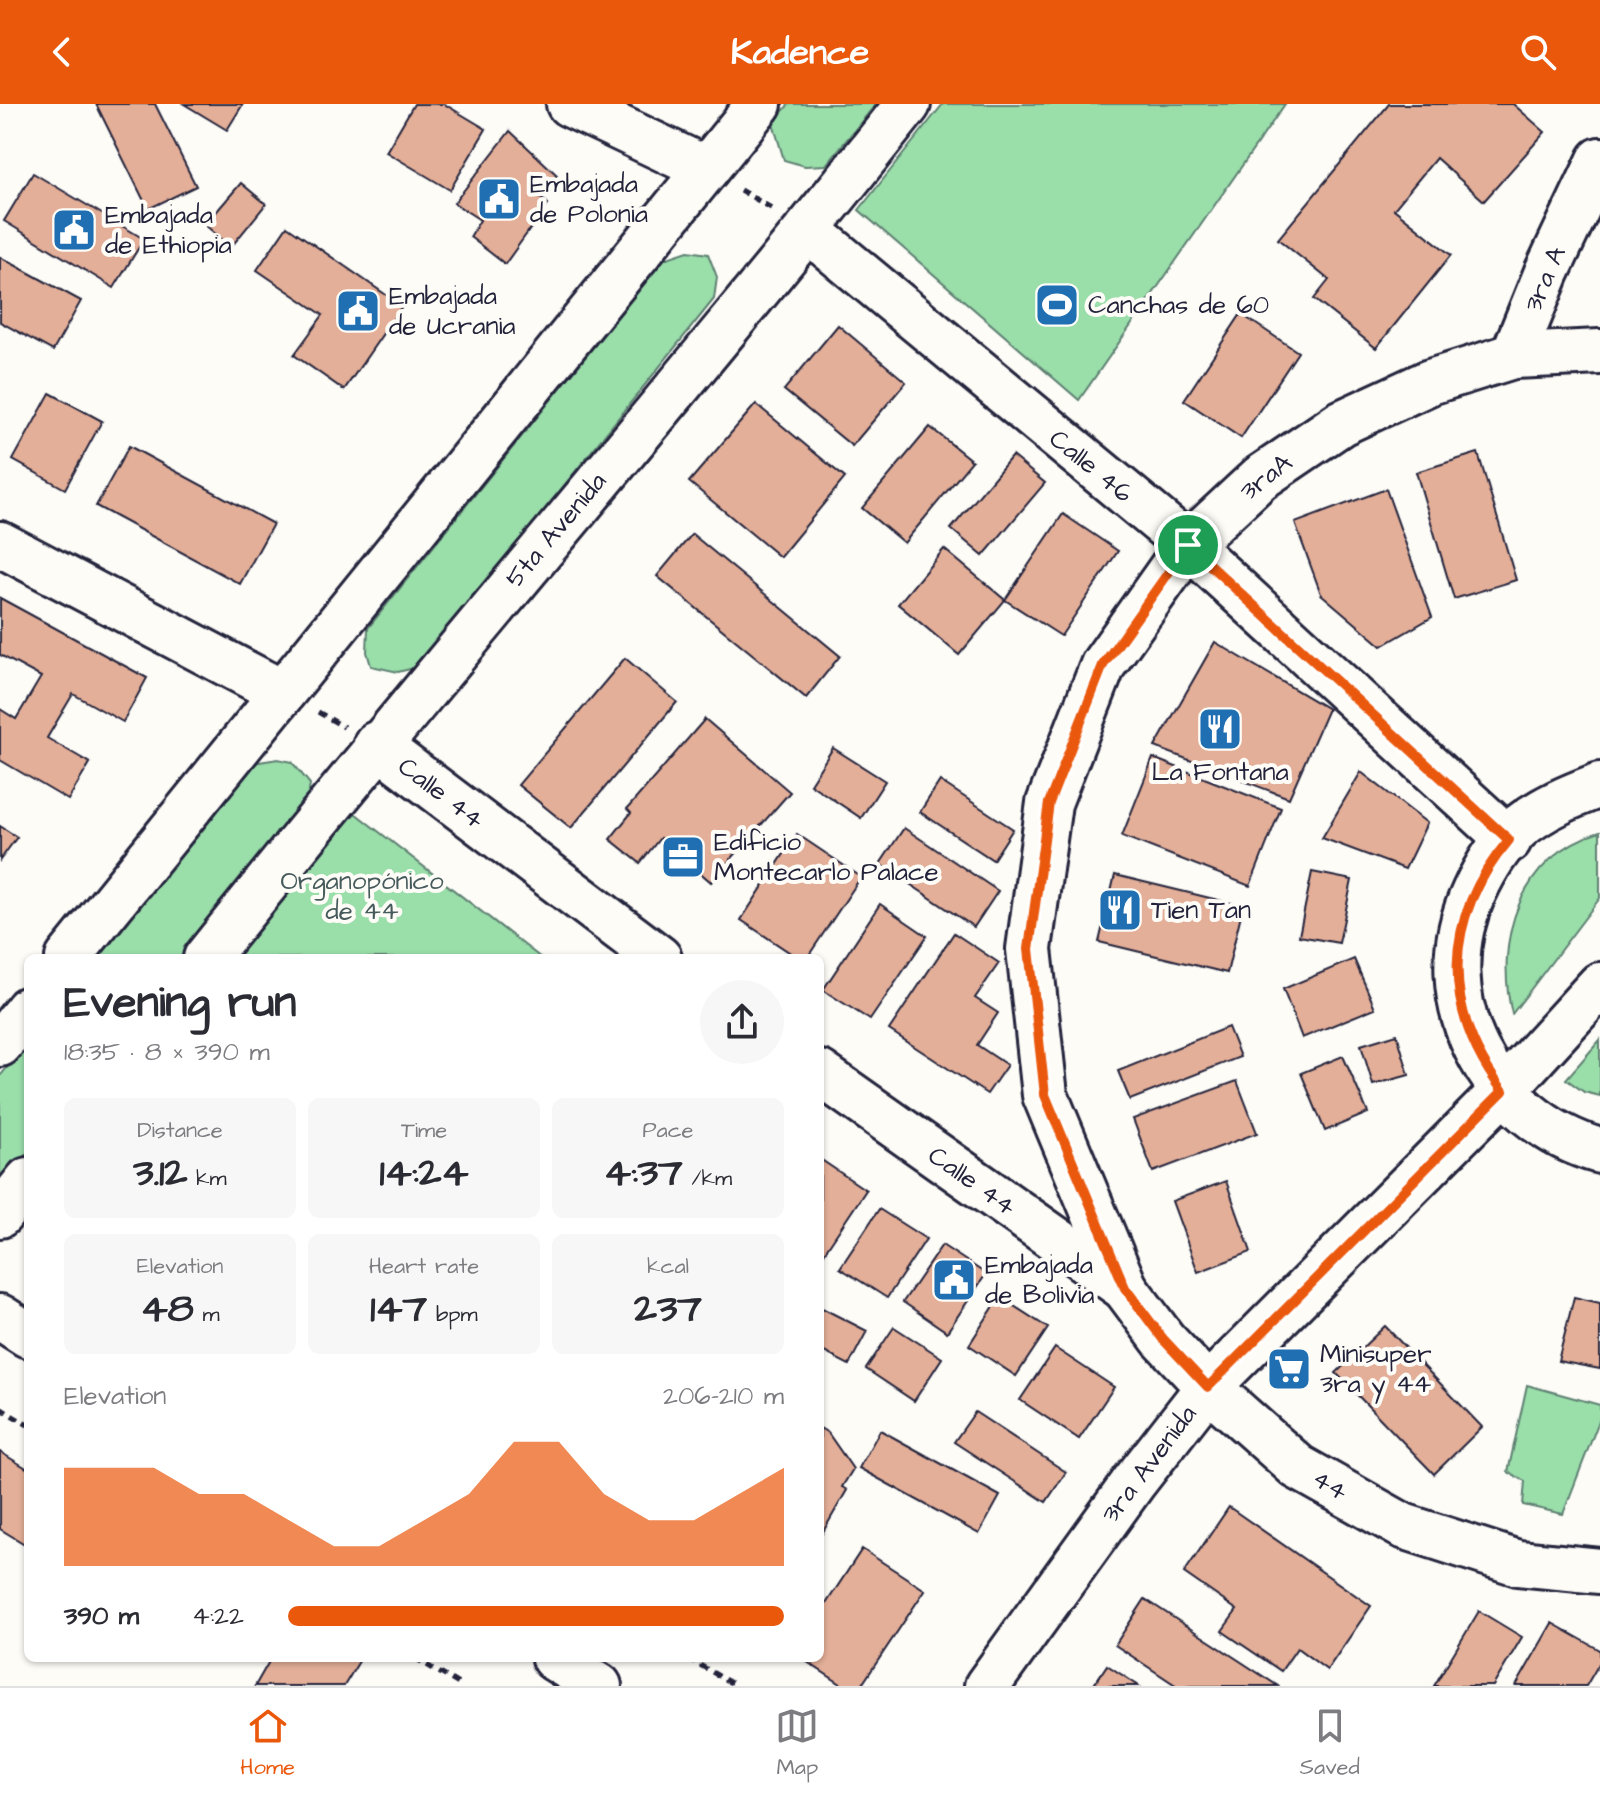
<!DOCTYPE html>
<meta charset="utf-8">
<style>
body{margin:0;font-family:"Architects Daughter",sans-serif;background:#f7f7f7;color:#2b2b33;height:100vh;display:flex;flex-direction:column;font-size:30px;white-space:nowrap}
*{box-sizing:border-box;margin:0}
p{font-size:26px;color:#7c7c81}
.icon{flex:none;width:44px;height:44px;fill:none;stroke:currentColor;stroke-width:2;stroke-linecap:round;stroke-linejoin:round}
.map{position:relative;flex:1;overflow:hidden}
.panel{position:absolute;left:24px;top:850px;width:800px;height:708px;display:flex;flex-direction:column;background:#fff;border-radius:12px;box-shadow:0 2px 6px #0004}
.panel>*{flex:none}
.pin{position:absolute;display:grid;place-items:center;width:68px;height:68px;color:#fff;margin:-34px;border:4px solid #fff;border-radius:50%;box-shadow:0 2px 8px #0007}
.round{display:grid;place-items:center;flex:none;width:84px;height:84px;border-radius:42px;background:#f7f7f7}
.summary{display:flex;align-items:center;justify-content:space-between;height:136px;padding:0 40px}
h1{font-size:44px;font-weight:800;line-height:60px}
.stats{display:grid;grid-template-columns:repeat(3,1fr);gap:12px;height:136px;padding:8px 40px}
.stats div{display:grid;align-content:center;border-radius:12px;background:#f7f7f7;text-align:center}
.stats b{font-size:40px;font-weight:800}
.stats small{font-size:22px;font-weight:400}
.stats p{font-size:22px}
.chart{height:224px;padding:16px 40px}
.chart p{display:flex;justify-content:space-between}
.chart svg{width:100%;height:144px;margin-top:8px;fill:#ea580c;opacity:.7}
ul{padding:0 40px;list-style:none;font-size:26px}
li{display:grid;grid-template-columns:128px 96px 1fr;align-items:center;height:60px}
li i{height:20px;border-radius:10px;background:#ea580c}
header{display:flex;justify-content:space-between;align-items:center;height:104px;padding:0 40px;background:#ea580c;color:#fff;font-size:36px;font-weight:800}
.dock{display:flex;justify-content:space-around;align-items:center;height:112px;border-top:2px solid #e1e1e2;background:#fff;font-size:22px;color:#7c7c81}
.dock a{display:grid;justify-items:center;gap:4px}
.dock .selected{color:#ea580c}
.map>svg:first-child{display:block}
.green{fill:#9adeaa;stroke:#5e8072;stroke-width:2}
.building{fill:#e4af98;stroke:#22223b;stroke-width:2}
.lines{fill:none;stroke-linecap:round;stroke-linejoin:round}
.minor-casing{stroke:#22223b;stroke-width:50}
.major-casing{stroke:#22223b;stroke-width:50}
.highway-casing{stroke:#22223b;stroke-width:50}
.path{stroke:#22223b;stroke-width:5;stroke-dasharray:8 6;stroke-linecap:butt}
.minor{stroke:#fdfcf7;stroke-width:44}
.major{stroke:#fdfcf7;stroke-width:44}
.highway{stroke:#fdfcf7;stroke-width:44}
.route-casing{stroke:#fff;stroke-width:16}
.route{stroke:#ea580c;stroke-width:10}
.labels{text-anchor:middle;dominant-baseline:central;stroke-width:8;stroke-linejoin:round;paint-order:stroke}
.poi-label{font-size:26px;fill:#22223b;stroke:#fdfcf7;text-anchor:start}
.street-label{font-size:26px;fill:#22223b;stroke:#fdfcf7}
.park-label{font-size:26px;fill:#465a5c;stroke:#fdfcf7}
</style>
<header><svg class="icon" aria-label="back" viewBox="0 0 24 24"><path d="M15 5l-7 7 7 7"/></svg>Kadence<svg class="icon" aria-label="search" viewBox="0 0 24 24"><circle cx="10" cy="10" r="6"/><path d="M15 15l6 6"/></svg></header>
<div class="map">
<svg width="1600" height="1582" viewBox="0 0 1600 1582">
<rect width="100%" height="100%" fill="#fdfcf7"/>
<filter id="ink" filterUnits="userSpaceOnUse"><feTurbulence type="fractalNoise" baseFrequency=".0125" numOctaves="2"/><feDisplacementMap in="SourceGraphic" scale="16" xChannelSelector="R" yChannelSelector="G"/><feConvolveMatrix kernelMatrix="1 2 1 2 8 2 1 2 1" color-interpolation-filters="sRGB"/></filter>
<g filter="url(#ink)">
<g class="green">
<path d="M 789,0 L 876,0 L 826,61 L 805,62 L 784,56 L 773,19 Z"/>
<path d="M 943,0 L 1285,0 L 1079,296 L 859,106 Z"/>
<path d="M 688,147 L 708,150 L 717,173 L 714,195 L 418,563 L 398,568 L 371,562 L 367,548 L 368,524 L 664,155 Z"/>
<path d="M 278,655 L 292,658 L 310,680 L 307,702 L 184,854 L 95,854 L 253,659 Z"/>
<path d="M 351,706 L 541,854 L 235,854 Z"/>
<path d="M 1600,728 L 1600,794 L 1512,910 C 1494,836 1520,751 1600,728 Z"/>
<path d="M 1600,936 L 1600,992 L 1584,988 L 1566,975 Z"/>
<path d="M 28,938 L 28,1048 L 0,1081 L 0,972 Z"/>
<path d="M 1527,1281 L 1600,1301 L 1600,1314 L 1563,1410 L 1523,1401 L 1525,1377 L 1508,1368 Z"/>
</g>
<g class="building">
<path d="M 96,0 L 155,0 L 196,82 L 148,105 Z"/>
<path d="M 184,0 L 243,0 L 227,26 Z"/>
<path d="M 414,0 L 444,0 L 486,25 L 450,86 L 386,48 Z"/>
<path d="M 1389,0 L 1513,0 L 1545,28 L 1484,97 L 1436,54 L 1394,105 L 1451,151 L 1376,244 L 1314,195 L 1329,176 L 1278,135 Z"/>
<path d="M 510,27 L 557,71 L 537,91 L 548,100 L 505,160 L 470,133 L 480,116 L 454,99 Z"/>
<path d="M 33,69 L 144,135 L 114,184 L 4,117 Z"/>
<path d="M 241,79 L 266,100 L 231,143 L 205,121 Z"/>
<path d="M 287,122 L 402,202 L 344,286 L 294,251 L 323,211 L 257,166 Z"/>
<path d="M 0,153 L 81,197 L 53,247 L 0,218 Z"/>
<path d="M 1241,210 L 1298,248 L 1241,334 L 1184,296 Z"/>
<path d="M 838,221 L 906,278 L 852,342 L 784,286 Z"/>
<path d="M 50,289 L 102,317 L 65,385 L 13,356 Z"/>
<path d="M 756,300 L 845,374 L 780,453 L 689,378 Z"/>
<path d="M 930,323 L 972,357 L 904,439 L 862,404 Z"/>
<path d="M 129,342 L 273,420 L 240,480 L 96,402 Z"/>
<path d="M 1478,349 L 1516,476 L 1454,495 L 1416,368 Z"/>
<path d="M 1012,352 L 1045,379 L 983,452 L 951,425 Z"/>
<path d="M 1386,385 L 1432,513 L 1382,542 L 1321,490 L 1295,419 Z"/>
<path d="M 1063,410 L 1118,447 L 1061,532 L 1005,496 Z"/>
<path d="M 692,430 L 840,552 L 806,594 L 657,472 Z"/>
<path d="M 944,445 L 1005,496 L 959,551 L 898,500 Z"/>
<path d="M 0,494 L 147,574 L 123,618 L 73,590 L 47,634 L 90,659 L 68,696 L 0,656 L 0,605 L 16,615 L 41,573 L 0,551 Z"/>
<path d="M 1215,538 L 1328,605 L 1289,694 L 1155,643 Z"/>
<path d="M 625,554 L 677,598 L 571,724 L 518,681 Z"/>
<path d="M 705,615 L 790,688 L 711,778 L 660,734 L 640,759 L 610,735 L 631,709 L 627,705 Z"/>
<path d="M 833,644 L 885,677 L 861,714 L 810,680 Z"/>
<path d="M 1153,654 L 1281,704 L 1250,782 L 1122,732 Z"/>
<path d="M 1361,668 L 1427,719 L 1405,765 L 1322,734 Z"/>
<path d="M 940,677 L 1013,725 L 993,756 L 920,708 Z"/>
<path d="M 0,722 L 17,733 L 0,756 Z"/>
<path d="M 904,724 L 998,787 L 974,823 L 880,760 Z"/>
<path d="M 797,730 L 861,773 L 807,854 L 798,854 L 741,816 Z"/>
<path d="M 1312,768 L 1352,776 L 1339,839 L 1299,832 Z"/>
<path d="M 1115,771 L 1243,802 L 1227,869 L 1099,838 Z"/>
<path d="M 880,800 L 927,832 L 870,916 L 823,886 Z"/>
<path d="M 954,829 L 999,859 L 975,894 L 998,909 L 977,941 L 1007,961 L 987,990 L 889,926 Z"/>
<path d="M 1354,855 L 1375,904 L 1302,934 L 1283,885 Z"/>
<path d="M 1228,923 L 1240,953 L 1130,996 L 1118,967 Z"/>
<path d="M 1397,930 L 1409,971 L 1373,981 L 1361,941 Z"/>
<path d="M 1343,952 L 1368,1009 L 1325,1027 L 1301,969 Z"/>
<path d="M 1237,977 L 1257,1029 L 1153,1068 L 1133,1015 Z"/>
<path d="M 820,1055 L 866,1086 L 820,1155 Z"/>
<path d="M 1226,1077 L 1251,1148 L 1198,1168 L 1172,1097 Z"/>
<path d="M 879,1105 L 926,1135 L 887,1194 L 840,1164 Z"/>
<path d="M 942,1141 L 986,1170 L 947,1228 L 903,1198 Z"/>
<path d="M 1000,1193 L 1048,1224 L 1016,1272 L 969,1241 Z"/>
<path d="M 1574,1193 L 1600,1199 L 1600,1265 L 1558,1257 Z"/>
<path d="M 820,1203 L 867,1227 L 849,1261 L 820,1246 Z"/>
<path d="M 1385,1222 L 1482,1323 L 1434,1370 L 1336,1269 Z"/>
<path d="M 894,1223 L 942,1254 L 914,1297 L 866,1265 Z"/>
<path d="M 1055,1244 L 1114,1283 L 1079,1335 L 1020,1296 Z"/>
<path d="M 975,1308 L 1066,1368 L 1046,1398 L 954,1338 Z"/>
<path d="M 820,1324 L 828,1329 L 853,1365 L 842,1383 L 847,1386 L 820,1433 Z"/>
<path d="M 880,1326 L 1000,1392 L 979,1430 L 859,1364 Z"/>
<path d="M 0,1348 L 28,1365 L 28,1442 L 0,1425 Z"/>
<path d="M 1229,1403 L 1371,1502 L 1327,1566 L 1297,1544 L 1281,1567 L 1222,1527 L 1237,1506 L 1184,1469 Z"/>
<path d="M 862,1445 L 925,1486 L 861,1582 L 844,1582 L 801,1554 L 820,1554 L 820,1509 Z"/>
<path d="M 1145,1495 L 1278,1582 L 1177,1582 L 1115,1541 Z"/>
<path d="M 1479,1507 L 1522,1533 L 1493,1582 L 1434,1582 Z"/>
<path d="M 1552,1519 L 1600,1546 L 1600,1558 L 1586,1582 L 1516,1582 Z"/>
<path d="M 271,1554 L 361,1554 L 344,1582 L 255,1582 Z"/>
<path d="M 1107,1561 L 1139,1582 L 1093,1582 Z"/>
</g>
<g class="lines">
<g class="minor-casing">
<g id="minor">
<path d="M 569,0 L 706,65"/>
<path d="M 808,126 L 1188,441 L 1509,736"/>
<path d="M 1600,248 L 1513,252 L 1430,278 L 1341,319 L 1260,374 L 1188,441 L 1103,561 L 1049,699 L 1029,845 L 1045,991 L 1125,1184 L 1163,1235 L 1208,1283 L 1298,1363 L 1403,1422 L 1518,1459 L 1600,1467"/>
<path d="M 1513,252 L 1547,168 L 1600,56"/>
<path d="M 0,440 L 281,588"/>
<path d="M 376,640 L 659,854"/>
<path d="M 1600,681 C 1571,692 1544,703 1519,723 C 1500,740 1485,764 1474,788 C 1425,894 1489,1016 1600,1047"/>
<path d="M 820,969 L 1125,1184"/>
</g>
</g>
<g class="major-casing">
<g id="major">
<path d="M 0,1213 L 28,1231"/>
<path d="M 554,1554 L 599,1582"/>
<path d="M 987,1582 L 1134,1378 L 1208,1283 L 1503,987 L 1600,881"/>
</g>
</g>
<g class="highway-casing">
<g id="highway">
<path d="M 68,854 L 759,0"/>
<path d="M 206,854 C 436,566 679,289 908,0"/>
<path d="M 0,940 L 28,905"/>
<path d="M 0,1111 L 28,1076"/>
</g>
</g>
<g class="path">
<path d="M 740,86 L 773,105"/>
<path d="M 318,608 L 344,623"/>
<path d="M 0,1304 L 28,1321"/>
<path d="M 415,1554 L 462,1582"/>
<path d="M 688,1554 L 736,1582"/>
</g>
<use href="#minor" class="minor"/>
<use href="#major" class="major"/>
<use href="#highway" class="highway"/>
</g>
</g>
<g class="lines" filter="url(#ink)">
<g class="route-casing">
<path id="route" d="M 1188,441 L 1509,736 C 1442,815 1441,905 1503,987 L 1208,1283 L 1163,1235 L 1125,1184 L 1045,991 L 1029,845 L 1049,699 L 1103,561 Z"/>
</g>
<use href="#route" class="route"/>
</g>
<defs>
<g id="civic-square" transform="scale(2.3)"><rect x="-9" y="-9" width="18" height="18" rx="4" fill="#1f6fb2" stroke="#fdfcf7"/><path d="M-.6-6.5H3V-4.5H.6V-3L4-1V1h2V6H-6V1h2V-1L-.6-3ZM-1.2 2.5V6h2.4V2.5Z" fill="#fff"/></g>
<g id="stadium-square" transform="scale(2.3)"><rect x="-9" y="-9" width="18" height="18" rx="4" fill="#1f6fb2" stroke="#fdfcf7"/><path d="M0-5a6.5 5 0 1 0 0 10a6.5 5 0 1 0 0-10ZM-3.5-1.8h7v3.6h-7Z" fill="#fff"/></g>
<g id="restaurant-square" transform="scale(2.3)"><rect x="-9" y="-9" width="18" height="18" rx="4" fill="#1f6fb2" stroke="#fdfcf7"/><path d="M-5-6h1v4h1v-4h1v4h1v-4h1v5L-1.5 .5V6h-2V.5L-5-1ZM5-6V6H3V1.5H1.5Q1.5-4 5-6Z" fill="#fff"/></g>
<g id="office-square" transform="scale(2.3)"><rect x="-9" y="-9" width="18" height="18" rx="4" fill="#1f6fb2" stroke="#fdfcf7"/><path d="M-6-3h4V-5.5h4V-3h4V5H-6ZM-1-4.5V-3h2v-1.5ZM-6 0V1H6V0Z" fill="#fff"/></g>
<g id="supermarket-square" transform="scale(2.3)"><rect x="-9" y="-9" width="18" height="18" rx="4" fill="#1f6fb2" stroke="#fdfcf7"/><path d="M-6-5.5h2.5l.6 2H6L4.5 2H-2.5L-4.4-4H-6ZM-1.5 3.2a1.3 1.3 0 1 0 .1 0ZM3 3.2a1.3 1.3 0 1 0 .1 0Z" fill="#fff"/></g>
</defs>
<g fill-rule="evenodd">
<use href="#civic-square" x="499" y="95"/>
<use href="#civic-square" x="74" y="126"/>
<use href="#stadium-square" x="1057" y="201"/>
<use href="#civic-square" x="358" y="207"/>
<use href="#restaurant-square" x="1220" y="625"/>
<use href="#office-square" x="683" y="753"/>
<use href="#restaurant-square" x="1120" y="806"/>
<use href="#civic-square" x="954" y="1176"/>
<use href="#supermarket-square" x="1289" y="1265"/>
</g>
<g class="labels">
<g class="poi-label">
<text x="530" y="80">Embajada<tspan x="530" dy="30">de Polonia</tspan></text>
<text x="105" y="111">Embajada<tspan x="105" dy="30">de Ethiopia</tspan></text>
<text x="389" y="192">Embajada<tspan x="389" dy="30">de Ucrania</tspan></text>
<text x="1088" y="201">Canchas de 60</text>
<text x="1220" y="668" text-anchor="middle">La Fontana</text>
<text x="714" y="738">Edificio<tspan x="714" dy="30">Montecarlo Palace</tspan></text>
<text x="1151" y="806">Tien Tan</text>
<text x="985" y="1161">Embajada<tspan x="985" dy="30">de Bolivia</tspan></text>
<text x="1320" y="1250">Minisuper<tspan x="1320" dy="30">3ra y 44</tspan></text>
</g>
<g class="street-label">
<text transform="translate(1545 175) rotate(-67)">3ra A</text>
<text transform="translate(1091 362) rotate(39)">Calle 46</text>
<text transform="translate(1266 373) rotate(-38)">3raA</text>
<text transform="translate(556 426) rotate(-50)">5ta Avenida</text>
<text transform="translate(441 689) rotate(37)">Calle 44</text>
<text transform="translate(972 1077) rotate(35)">Calle 44</text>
<text transform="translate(1149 1360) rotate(-53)">3ra Avenida</text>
<text transform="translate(1330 1381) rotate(30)">44</text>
</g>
<g class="park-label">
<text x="362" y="777">Organopónico<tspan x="362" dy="30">de 44</tspan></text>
</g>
</g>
</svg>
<div class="pin" style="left:1188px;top:441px;background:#1e9e55"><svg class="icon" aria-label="arrive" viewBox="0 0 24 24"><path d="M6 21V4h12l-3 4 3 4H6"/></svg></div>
<section class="panel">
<div class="summary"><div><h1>Evening run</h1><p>18:35 · 8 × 390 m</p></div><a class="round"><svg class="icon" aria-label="share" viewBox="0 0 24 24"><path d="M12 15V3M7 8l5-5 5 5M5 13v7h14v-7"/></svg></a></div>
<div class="stats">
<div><p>Distance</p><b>3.12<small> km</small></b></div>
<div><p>Time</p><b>14:24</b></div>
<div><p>Pace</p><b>4:37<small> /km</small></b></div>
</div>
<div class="stats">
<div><p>Elevation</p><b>48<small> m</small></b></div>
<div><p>Heart rate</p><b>147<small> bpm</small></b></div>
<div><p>kcal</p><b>237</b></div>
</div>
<div class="chart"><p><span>Elevation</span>206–210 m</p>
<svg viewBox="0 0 160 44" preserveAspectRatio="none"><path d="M0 44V14L10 14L20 14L30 22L40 22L50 30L60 38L70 38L80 30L90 22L100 6L110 6L120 22L130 30L140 30L150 22L160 14V44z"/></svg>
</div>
<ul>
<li><b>390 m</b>4:22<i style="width:100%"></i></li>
</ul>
</section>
</div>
<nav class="dock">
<a class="selected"><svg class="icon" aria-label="home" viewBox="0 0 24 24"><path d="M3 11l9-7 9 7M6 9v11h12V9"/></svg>Home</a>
<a><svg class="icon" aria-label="map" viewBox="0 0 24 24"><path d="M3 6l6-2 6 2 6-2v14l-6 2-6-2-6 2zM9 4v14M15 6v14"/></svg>Map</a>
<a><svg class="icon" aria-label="saved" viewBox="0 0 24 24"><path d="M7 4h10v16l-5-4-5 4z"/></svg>Saved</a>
</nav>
